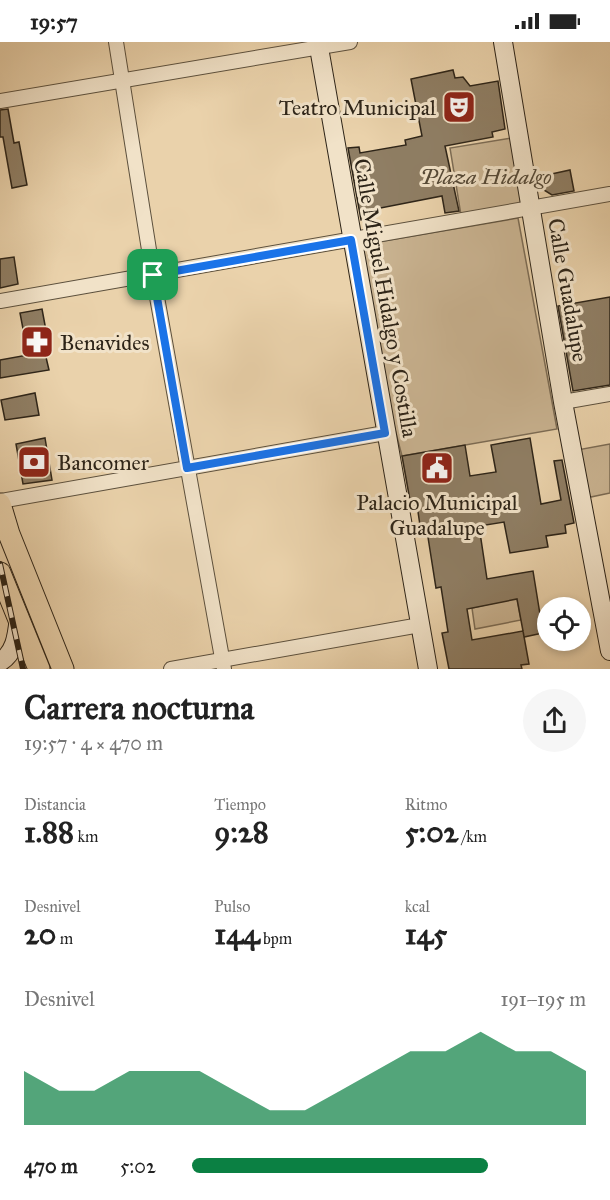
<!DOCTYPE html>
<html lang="es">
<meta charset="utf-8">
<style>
body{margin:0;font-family:"IM FELL Great Primer",serif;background:#f6f6f6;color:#222;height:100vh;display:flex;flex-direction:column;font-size:22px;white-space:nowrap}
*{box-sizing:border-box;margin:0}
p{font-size:20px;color:#767676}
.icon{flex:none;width:33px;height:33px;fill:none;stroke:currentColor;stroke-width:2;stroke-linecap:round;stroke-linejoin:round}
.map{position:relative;height:627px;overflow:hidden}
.side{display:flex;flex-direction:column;background:#fff;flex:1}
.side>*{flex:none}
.buttons{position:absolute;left:537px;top:555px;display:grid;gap:12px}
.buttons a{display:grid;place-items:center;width:54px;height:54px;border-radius:50%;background:#fff;box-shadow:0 3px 9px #0003;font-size:30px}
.pin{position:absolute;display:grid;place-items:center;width:51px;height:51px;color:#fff;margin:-26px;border-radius:12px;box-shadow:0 3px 9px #0006}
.round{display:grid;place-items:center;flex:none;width:63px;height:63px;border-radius:32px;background:#f6f6f6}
.head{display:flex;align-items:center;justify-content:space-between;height:102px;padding:0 24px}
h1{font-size:33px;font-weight:700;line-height:45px}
.stats{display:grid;grid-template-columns:repeat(3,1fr);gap:9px;height:102px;padding:6px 24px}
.stats div{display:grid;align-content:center}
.stats b{font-size:30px;font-weight:700}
.stats small{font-size:16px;font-weight:400}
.stats p{font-size:16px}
.chart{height:168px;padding:12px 24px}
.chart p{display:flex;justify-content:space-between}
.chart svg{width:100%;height:108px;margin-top:6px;fill:#0b8043;opacity:.7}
ul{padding:0 24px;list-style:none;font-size:20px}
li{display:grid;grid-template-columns:96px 72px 1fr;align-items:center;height:45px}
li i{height:15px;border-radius:8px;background:#0b8043}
.status{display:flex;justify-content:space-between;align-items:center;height:42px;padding:0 30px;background:#fff;direction:ltr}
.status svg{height:16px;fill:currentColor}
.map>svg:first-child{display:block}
.green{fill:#cab492;stroke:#7c6c55;stroke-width:1.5}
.building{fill:#8f7e64;stroke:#2d2418;stroke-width:1.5;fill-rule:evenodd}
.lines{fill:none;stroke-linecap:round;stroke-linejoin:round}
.street-casing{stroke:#5c503d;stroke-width:16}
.secondary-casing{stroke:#2d2418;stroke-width:20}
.primary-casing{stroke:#2d2418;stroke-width:23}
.street{stroke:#f1e2c8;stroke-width:14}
.secondary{stroke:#f1e2c8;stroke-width:18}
.primary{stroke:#ead2ab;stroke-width:21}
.rail-casing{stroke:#2d2418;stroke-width:6}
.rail{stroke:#f1e2c8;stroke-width:4;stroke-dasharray:11;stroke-linecap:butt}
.route-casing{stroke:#fff;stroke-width:12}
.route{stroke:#1a73e8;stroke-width:8}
.labels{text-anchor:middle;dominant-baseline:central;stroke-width:6;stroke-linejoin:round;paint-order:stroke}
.poi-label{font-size:22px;fill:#2d2418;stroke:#f1e2c8;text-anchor:start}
.park-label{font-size:22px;font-style:italic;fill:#544836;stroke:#f1e2c8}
.street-label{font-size:22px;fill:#2d2418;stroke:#f1e2c8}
</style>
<div class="status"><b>19:57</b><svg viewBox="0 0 49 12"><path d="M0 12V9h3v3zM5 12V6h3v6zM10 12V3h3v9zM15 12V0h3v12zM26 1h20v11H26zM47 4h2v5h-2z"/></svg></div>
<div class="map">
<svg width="610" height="627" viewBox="0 0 610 627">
<rect width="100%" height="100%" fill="#ead2ab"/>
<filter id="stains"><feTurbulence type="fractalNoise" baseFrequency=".00333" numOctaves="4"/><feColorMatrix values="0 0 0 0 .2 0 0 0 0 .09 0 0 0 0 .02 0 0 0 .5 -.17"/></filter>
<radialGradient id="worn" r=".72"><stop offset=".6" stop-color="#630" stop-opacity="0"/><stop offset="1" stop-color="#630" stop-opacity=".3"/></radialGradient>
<g class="green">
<path d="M 511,96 L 522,163 L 461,173 L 450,106 Z"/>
<path d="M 518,176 L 557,387 L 402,414 L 391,372 L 360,203 Z"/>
<path d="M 610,402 L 610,451 L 586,456 L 577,408 Z"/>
<path d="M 517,556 L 521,578 L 475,587 L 472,566 Z"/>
</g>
<g class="building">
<path d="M 453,28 L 455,36 L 463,35 L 470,44 L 498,39 L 505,87 L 492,90 L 493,95 L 445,104 L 459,169 L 445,171 L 442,154 L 370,168 L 372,176 L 361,178 L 348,106 L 359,105 L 360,111 L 406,103 L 405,98 L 422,94 L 411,37 Z"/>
<path d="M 8,67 L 14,101 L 19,100 L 27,143 L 12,146 L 3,95 L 0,95 L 0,68 Z"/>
<path d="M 570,128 L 574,149 L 552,153 L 544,148 L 542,134 Z"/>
<path d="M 14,215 L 18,242 L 0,246 L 0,217 Z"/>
<path d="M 610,255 L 610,343 L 573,349 L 558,264 Z"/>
<path d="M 42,267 L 50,310 L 45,311 L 49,328 L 0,336 L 0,318 L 28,313 L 20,271 Z"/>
<path d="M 35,351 L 39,373 L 5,378 L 1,358 Z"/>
<path d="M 45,396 L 52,438 L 23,442 L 16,402 Z"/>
<path d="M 530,396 L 541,462 L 561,458 L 554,419 L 562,418 L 574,481 L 565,483 L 566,491 L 546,494 L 548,505 L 510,511 L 504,480 L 479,484 L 487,537 L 533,529 L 543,591 L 524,595 L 523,589 L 529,622 L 521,623 L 522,627 L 449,627 L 442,591 L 448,590 L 441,545 L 436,546 L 427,489 L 421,490 L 417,463 L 411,464 L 402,414 L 465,403 L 470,434 L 496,430 L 491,403 ZM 517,557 L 523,589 L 472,598 L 467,567 Z"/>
</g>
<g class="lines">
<g class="street-casing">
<g id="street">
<path d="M 116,0 L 153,233 L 224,627"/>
<path d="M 0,59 L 350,0"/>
<path d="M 0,259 L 610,152"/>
<path d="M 563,360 L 610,352"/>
<path d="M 0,459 L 385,391"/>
<path d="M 171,627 L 420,583"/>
</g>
</g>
<g class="secondary-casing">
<g id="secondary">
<path d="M 318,0 L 428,627"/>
<path d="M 503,0 L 563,360 L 610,609"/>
<path d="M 0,620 C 16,610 17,592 19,575"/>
</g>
</g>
<g class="primary-casing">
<g id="primary">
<path d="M 0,462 L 9,492 L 63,627"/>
<path d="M 0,531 L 39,627"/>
</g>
</g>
<use href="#street" class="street"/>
<use href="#secondary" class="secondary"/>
<use href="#primary" class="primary"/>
<g class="rail-casing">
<path id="rail" d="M 0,522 L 23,627"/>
</g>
<use href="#rail" class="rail"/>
</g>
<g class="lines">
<g class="route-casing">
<path id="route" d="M 351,198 L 385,391 L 187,426 L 153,233 Z"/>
</g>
<use href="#route" class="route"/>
</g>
<defs>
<g id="theatre-square" transform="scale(1.725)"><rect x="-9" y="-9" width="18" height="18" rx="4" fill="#8f2418" stroke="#f1e2c8"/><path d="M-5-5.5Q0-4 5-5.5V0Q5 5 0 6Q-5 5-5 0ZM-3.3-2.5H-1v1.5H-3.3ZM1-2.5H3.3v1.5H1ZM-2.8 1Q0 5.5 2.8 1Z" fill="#fff"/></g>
<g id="pharmacy-square" transform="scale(1.725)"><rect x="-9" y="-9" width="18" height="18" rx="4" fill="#8f2418" stroke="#f1e2c8"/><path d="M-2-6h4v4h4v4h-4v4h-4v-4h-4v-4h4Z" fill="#fff"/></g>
<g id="bank-square" transform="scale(1.725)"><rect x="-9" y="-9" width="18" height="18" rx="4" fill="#8f2418" stroke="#f1e2c8"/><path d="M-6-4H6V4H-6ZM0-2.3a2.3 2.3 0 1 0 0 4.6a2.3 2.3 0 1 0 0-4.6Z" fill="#fff"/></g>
<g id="civic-square" transform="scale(1.725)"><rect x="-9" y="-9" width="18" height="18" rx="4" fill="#8f2418" stroke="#f1e2c8"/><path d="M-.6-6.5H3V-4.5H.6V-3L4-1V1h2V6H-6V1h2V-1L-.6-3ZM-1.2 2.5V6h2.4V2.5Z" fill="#fff"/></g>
</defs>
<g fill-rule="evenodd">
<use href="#theatre-square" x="459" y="65"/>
<use href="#pharmacy-square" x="37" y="300"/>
<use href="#bank-square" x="34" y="420"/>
<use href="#civic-square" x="437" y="426"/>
</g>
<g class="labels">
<g class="poi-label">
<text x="436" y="65" text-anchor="end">Teatro Municipal</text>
<text x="60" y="300">Benavides</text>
<text x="57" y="420">Bancomer</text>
<text x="437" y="460" text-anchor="middle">Palacio Municipal<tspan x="437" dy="25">Guadalupe</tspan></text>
</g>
<g class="park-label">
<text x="486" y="134">Plaza Hidalgo</text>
</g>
<g class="street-label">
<text transform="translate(568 248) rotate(80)">Calle Guadalupe</text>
<text transform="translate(386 256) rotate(80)">Calle Miguel Hidalgo y Costilla</text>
</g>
</g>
<rect width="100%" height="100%" filter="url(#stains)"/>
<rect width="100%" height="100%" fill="url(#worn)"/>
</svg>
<div class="buttons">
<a><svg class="icon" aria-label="locate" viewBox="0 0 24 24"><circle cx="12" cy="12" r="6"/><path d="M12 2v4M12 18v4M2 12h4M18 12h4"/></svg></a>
</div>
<div class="pin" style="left:153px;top:233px;background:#1e9e55"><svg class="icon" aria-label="arrive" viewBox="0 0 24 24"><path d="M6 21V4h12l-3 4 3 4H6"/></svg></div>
</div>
<section class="side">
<div class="head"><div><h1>Carrera nocturna</h1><p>19:57 · 4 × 470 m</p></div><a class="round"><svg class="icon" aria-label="share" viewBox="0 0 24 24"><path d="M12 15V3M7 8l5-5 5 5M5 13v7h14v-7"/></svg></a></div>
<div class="stats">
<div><p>Distancia</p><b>1.88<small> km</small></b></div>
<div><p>Tiempo</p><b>9:28</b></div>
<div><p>Ritmo</p><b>5:02<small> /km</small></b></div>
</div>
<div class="stats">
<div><p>Desnivel</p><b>20<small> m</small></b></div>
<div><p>Pulso</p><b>144<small> bpm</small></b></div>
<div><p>kcal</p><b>145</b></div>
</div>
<div class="chart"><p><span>Desnivel</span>191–195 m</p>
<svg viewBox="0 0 160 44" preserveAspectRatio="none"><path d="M0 44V22L10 30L20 30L30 22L40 22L50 22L60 30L70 38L80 38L90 30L100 22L110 14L120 14L130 6L140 14L150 14L160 22V44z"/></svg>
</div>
<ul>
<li><b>470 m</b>5:02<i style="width:75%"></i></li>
</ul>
</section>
